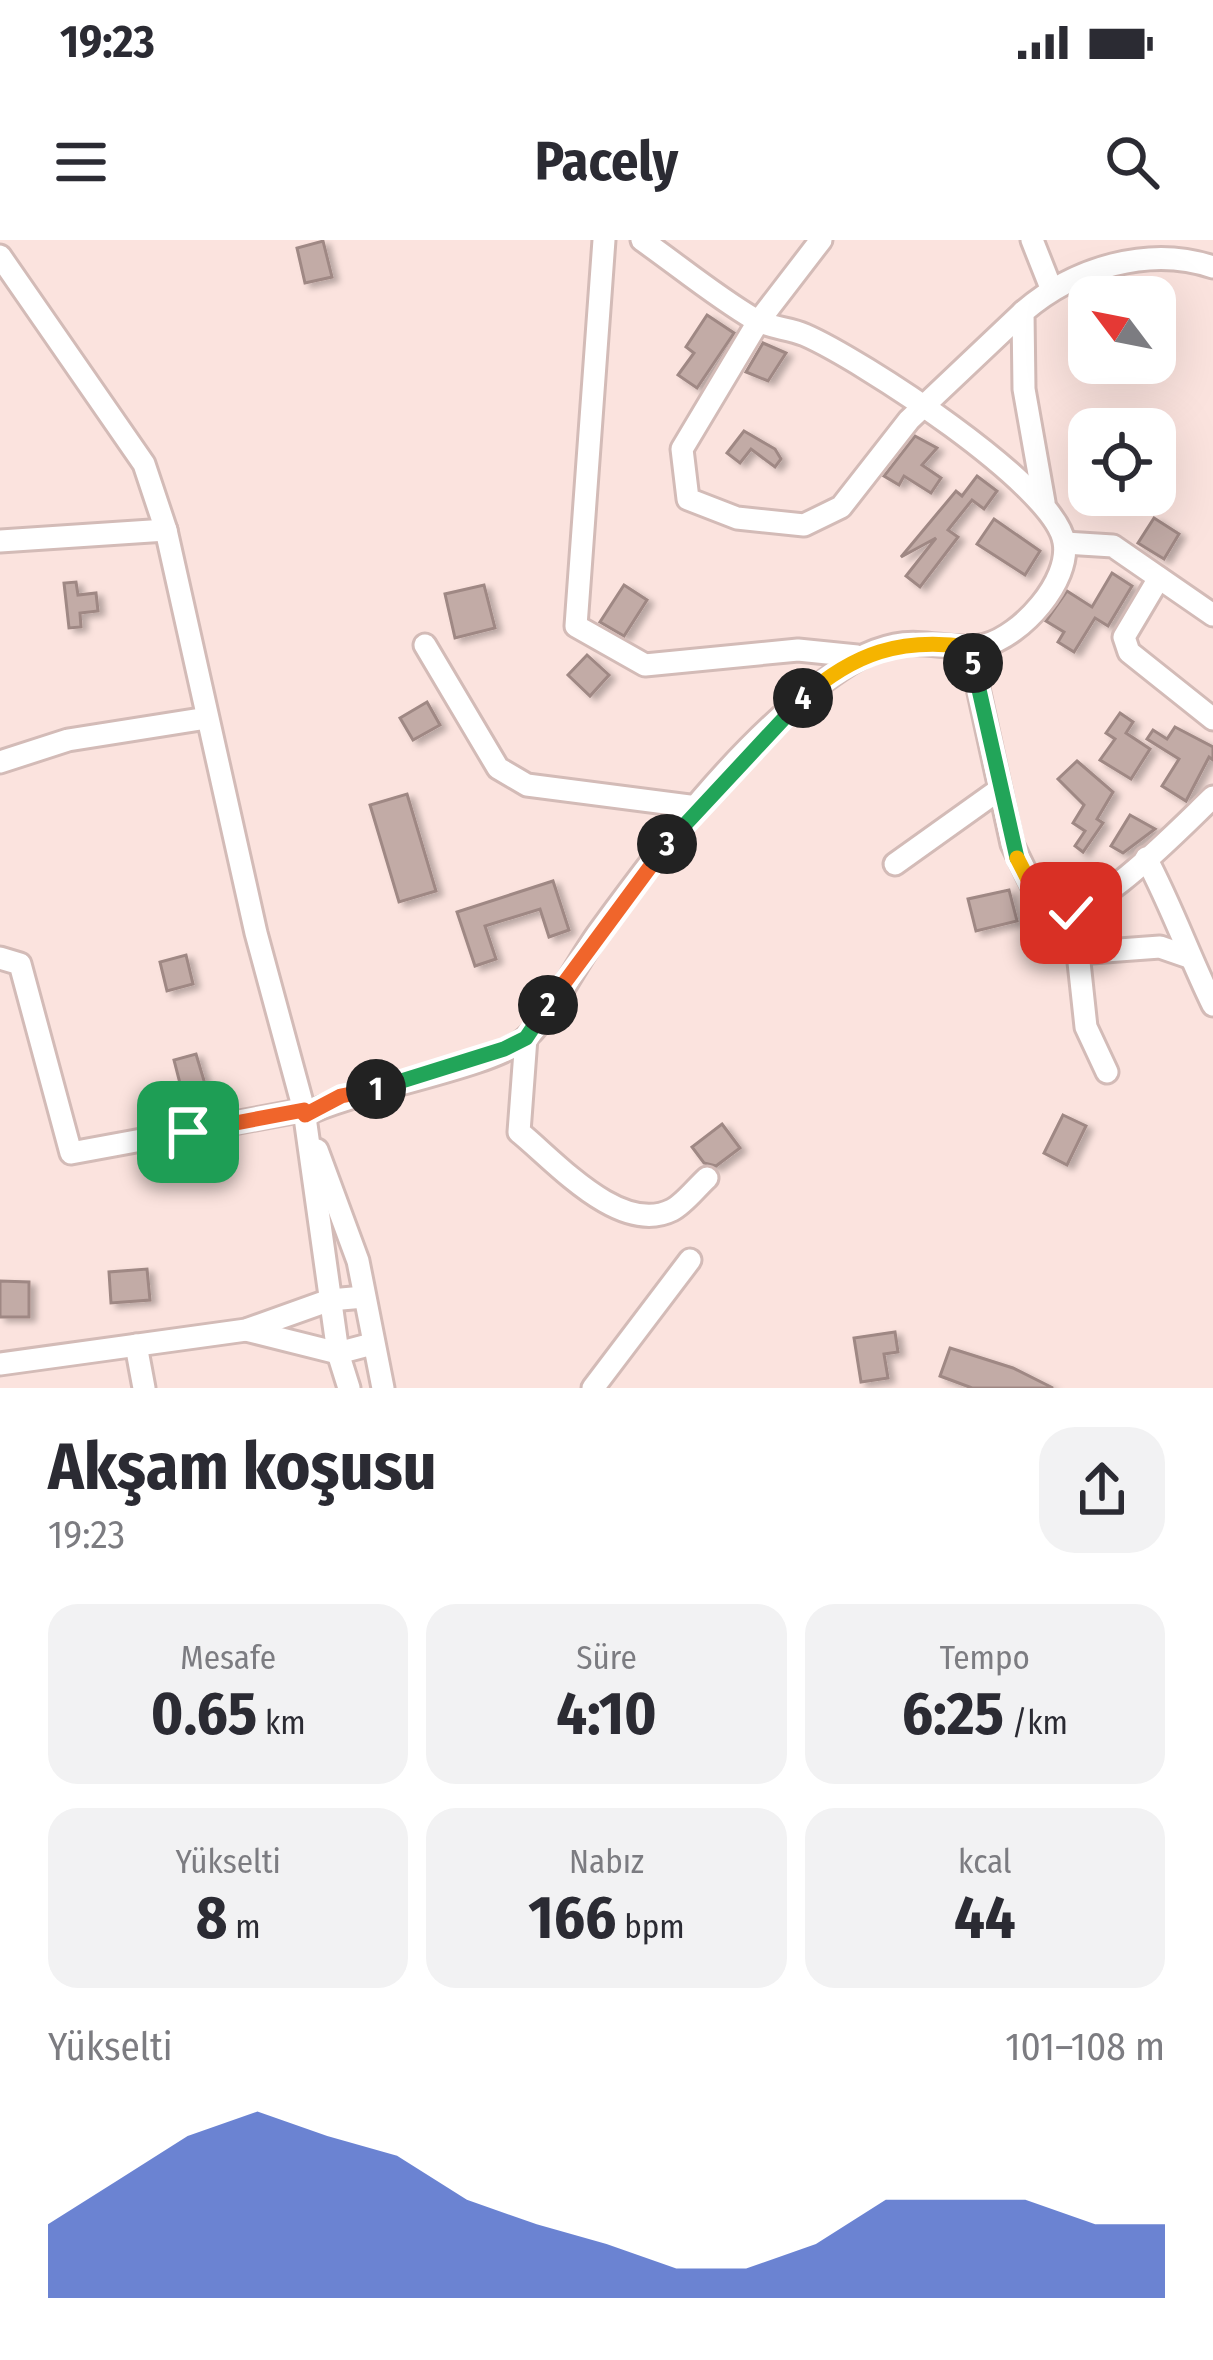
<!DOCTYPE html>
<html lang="tr">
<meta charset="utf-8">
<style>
body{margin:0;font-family:"Fira Sans Condensed",sans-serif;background:#f2f2f3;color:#2b2b33;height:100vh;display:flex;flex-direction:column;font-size:45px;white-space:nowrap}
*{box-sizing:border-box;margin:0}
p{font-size:39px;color:#7c7c81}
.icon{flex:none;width:66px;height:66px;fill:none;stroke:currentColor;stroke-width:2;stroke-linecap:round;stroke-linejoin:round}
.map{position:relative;height:1148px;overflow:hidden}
.drawer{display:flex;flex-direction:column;background:#fff;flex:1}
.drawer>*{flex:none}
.needle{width:78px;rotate:302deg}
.fabs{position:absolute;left:1068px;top:36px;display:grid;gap:24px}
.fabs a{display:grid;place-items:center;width:108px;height:108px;border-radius:24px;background:#fff;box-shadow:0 12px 48px #0002;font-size:60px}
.pin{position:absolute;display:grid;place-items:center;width:102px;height:102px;color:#fff;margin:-51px;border-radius:24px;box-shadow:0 6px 18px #0006}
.km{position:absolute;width:60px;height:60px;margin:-30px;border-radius:50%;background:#222;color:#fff;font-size:33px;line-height:60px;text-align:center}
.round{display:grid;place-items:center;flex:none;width:126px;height:126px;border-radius:36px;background:#f2f2f3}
.headline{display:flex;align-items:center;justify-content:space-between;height:204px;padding:0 48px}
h1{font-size:66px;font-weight:700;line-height:90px}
.figures{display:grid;grid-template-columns:repeat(3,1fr);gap:18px;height:204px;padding:12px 48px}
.figures div{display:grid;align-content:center;border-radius:30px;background:#f2f2f3;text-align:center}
.figures b{font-size:60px;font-weight:700}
.figures small{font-size:33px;font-weight:400}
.figures p{font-size:33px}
.chart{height:336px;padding:24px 48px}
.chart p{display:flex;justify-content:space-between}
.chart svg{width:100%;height:216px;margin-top:12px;fill:#2d50c0;opacity:.7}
.status{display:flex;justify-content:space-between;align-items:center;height:84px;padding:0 60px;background:#fff;direction:ltr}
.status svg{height:33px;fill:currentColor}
header{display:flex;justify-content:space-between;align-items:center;height:156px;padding:0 48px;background:#fff;font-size:54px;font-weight:700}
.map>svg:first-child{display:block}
.building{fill:#c2aba6;stroke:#9f8884;stroke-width:3;filter:url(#shadow)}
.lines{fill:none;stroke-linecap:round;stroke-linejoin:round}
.minor-casing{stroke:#d3bbb7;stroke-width:27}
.minor{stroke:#fff;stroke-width:21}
.split-1-casing{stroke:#fff;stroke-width:24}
.split-2-casing{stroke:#fff;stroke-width:24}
.split-3-casing{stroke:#fff;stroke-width:24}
.split-4-casing{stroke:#fff;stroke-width:24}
.split-5-casing{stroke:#fff;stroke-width:24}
.split-6-casing{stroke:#fff;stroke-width:24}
.split-7-casing{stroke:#fff;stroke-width:24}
.split-1{stroke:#f0652b;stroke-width:15}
.split-2{stroke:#22a559;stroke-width:15}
.split-3{stroke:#f0652b;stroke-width:15}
.split-4{stroke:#22a559;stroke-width:15}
.split-5{stroke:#f5b400;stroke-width:15}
.split-6{stroke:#22a559;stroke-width:15}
.split-7{stroke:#f5b400;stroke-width:15}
</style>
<div class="status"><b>19:23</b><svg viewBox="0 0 49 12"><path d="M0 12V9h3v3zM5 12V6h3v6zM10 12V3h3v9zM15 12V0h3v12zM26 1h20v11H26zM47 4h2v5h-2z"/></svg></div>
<header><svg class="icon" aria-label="menu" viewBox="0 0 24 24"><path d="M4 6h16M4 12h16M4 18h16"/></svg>Pacely<svg class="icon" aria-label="search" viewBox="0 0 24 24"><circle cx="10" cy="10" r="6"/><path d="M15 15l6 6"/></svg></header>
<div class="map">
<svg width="1213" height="1148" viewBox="0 0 1213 1148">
<defs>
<filter id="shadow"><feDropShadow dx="6" dy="4" stdDeviation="3" flood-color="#0004"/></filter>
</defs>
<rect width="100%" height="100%" fill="#fbe3de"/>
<g class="building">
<path d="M 323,1 L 332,37 L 305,43 L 297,8 Z"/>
<path d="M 707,75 L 734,93 L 697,148 L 678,135 L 694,113 L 686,107 Z"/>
<path d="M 763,103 L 786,113 L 768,141 L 746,132 Z"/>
<path d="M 744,191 L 775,209 L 781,219 L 775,227 L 751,209 L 740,223 L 727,213 Z"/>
<path d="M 915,196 L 937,208 L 922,225 L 941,238 L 931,253 L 904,236 L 899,245 L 884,236 Z"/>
<path d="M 977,236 L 997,251 L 984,269 L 972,260 L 948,290 L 958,297 L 920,347 L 906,336 L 936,298 L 901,317 L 956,251 L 962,256 Z"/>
<path d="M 1154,278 L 1179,294 L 1164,319 L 1138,303 Z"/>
<path d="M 994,279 L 1040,311 L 1025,335 L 977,304 Z"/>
<path d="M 1112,333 L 1132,346 L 1108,386 L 1095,378 L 1074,412 L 1058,402 L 1064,392 L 1046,381 L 1067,351 L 1092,367 Z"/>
<path d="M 76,342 L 78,355 L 96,353 L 98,371 L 80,373 L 81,387 L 69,388 L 64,343 Z"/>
<path d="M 484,345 L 495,388 L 455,398 L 445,354 Z"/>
<path d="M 624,345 L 647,360 L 624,396 L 600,382 Z"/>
<path d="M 587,415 L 609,435 L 590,456 L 568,435 Z"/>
<path d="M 427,462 L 440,485 L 413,500 L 400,478 Z"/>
<path d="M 1120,473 L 1133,482 L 1126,493 L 1150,509 L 1131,539 L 1100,520 L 1115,499 L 1106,493 Z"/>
<path d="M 1175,487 L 1213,507 L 1213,520 L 1209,517 L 1186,561 L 1162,546 L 1179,519 L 1147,499 L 1153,490 L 1167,499 Z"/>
<path d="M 1077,521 L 1113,552 L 1097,579 L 1103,583 L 1083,612 L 1075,606 L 1085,591 L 1073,583 L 1084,565 L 1058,539 Z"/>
<path d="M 407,554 L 436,651 L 399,662 L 370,565 Z"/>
<path d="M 1130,575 L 1155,589 L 1123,613 L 1111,606 Z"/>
<path d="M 553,641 L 569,690 L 549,697 L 540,669 L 485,686 L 496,719 L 475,726 L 457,672 Z"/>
<path d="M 1009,650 L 1017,681 L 976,691 L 968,659 Z"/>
<path d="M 186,715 L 193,744 L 167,751 L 160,722 Z"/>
<path d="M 196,814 L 205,844 L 182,851 L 174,820 Z"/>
<path d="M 1063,875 L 1086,886 L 1067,925 L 1044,913 Z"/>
<path d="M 722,884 L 740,908 L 716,926 L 704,923 L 692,907 Z"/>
<path d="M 147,1029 L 150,1060 L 111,1063 L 109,1032 Z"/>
<path d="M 0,1041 L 29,1042 L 29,1077 L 0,1077 Z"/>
<path d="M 895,1092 L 898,1112 L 884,1114 L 888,1138 L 861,1142 L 854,1098 Z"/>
<path d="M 950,1108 L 1013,1128 L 1053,1148 L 972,1148 L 940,1136 Z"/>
</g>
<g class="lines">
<g class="minor-casing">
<g id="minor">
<path d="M 604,0 L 576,386 L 645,425 L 798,410 L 857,416"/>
<path d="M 821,0 L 758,82 L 682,209 L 688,259 L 737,278 L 804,285 L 841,267 L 909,180 L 1023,72"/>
<path d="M 1032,0 L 1051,48"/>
<path d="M 0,16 L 144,224 L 166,290 L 256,693 L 304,870 L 338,1113 L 349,1148"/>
<path d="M 1044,262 L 1024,149 L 1023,72 C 1074,28 1149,5 1213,27"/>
<path d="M 0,301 L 166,290"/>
<path d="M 1065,303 L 1113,306 L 1213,375"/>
<path d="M 1159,338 L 1124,397 L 1129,412 L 1213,479"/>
<path d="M 425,405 L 498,528 L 527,545 L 697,567"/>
<path d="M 969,407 L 1012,604 L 1047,676 C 1089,685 1182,586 1213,557"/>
<path d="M 0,522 L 68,500 L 207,478"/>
<path d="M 1146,618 C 1172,667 1189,716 1213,765"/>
<path d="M 895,624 L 1000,549"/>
<path d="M 1056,678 L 1078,713 L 1086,787 L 1107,832"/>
<path d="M 1078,713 L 1160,707 L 1189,717"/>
<path d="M 0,718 L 20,724 L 71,913 L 304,870"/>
<path d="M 526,798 L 519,892 C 555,921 620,996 672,970 C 684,964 696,948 707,938"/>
<path d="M 305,875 C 356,849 494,828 527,797 C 553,773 577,722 599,692 C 664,603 735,508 823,442 C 846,425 866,411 895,405 C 925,399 957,412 985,405 C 1021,396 1071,341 1064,302 C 1055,245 860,119 805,95 C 789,88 769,88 754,79 C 715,56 679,26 642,0"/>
<path d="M 317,910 L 358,1021 L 383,1148"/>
<path d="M 246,1090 L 338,1113 L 372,1104"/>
<path d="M 136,1105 L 144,1148"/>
<path d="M 0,1124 L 246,1090 L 330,1060 L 364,1057"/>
<path d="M 593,1148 L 690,1020"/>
</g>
</g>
<use href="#minor" class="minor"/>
</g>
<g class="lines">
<g class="split-1-casing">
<path id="split-1" d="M 188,892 L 304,870 L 305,875 L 341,856 L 376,849"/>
</g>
<g class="split-2-casing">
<path id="split-2" d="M 376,849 L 504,809 L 526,798 L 548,765"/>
</g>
<g class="split-3-casing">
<path id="split-3" d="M 548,765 L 667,604"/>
</g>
<g class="split-4-casing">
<path id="split-4" d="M 667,604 L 803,458"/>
</g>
<g class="split-5-casing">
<path id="split-5" d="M 803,458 C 854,413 901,397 969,407 L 973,423"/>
</g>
<g class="split-6-casing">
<path id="split-6" d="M 973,423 L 1017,618"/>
</g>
<g class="split-7-casing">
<path id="split-7" d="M 1017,618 L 1047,676 L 1071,673"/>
</g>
<use href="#split-1" class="split-1"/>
<use href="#split-2" class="split-2"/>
<use href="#split-3" class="split-3"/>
<use href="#split-4" class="split-4"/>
<use href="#split-5" class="split-5"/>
<use href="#split-6" class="split-6"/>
<use href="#split-7" class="split-7"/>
</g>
</svg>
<div class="fabs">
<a><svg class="needle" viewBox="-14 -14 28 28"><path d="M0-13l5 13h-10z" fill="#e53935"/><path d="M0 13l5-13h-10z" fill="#7c7c81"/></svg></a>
<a><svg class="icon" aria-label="locate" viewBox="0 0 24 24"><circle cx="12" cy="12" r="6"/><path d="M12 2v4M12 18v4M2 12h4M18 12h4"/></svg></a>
</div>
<div class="pin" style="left:188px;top:892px;background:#1e9e55"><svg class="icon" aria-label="arrive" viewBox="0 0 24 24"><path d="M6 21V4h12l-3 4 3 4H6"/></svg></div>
<div class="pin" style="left:1071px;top:673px;background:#d93025"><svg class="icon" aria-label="check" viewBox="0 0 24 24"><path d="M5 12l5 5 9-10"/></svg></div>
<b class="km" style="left:376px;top:849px">1</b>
<b class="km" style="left:548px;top:765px">2</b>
<b class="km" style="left:667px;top:604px">3</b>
<b class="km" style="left:803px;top:458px">4</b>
<b class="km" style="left:973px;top:423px">5</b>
</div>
<section class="drawer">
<div class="headline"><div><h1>Akşam koşusu</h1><p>19:23</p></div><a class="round"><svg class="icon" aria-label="share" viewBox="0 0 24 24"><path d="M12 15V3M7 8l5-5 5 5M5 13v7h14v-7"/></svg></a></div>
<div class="figures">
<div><p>Mesafe</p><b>0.65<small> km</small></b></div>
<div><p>Süre</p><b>4:10</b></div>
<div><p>Tempo</p><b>6:25<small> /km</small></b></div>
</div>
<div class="figures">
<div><p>Yükselti</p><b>8<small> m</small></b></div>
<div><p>Nabız</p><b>166<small> bpm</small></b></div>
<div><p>kcal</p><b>44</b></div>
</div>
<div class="chart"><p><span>Yükselti</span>101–108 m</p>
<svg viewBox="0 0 160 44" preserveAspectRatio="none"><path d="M0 44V29L10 20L20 11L30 6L40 11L50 15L60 24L70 29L80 33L90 38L100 38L110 33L120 24L130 24L140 24L150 29L160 29V44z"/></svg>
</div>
</section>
